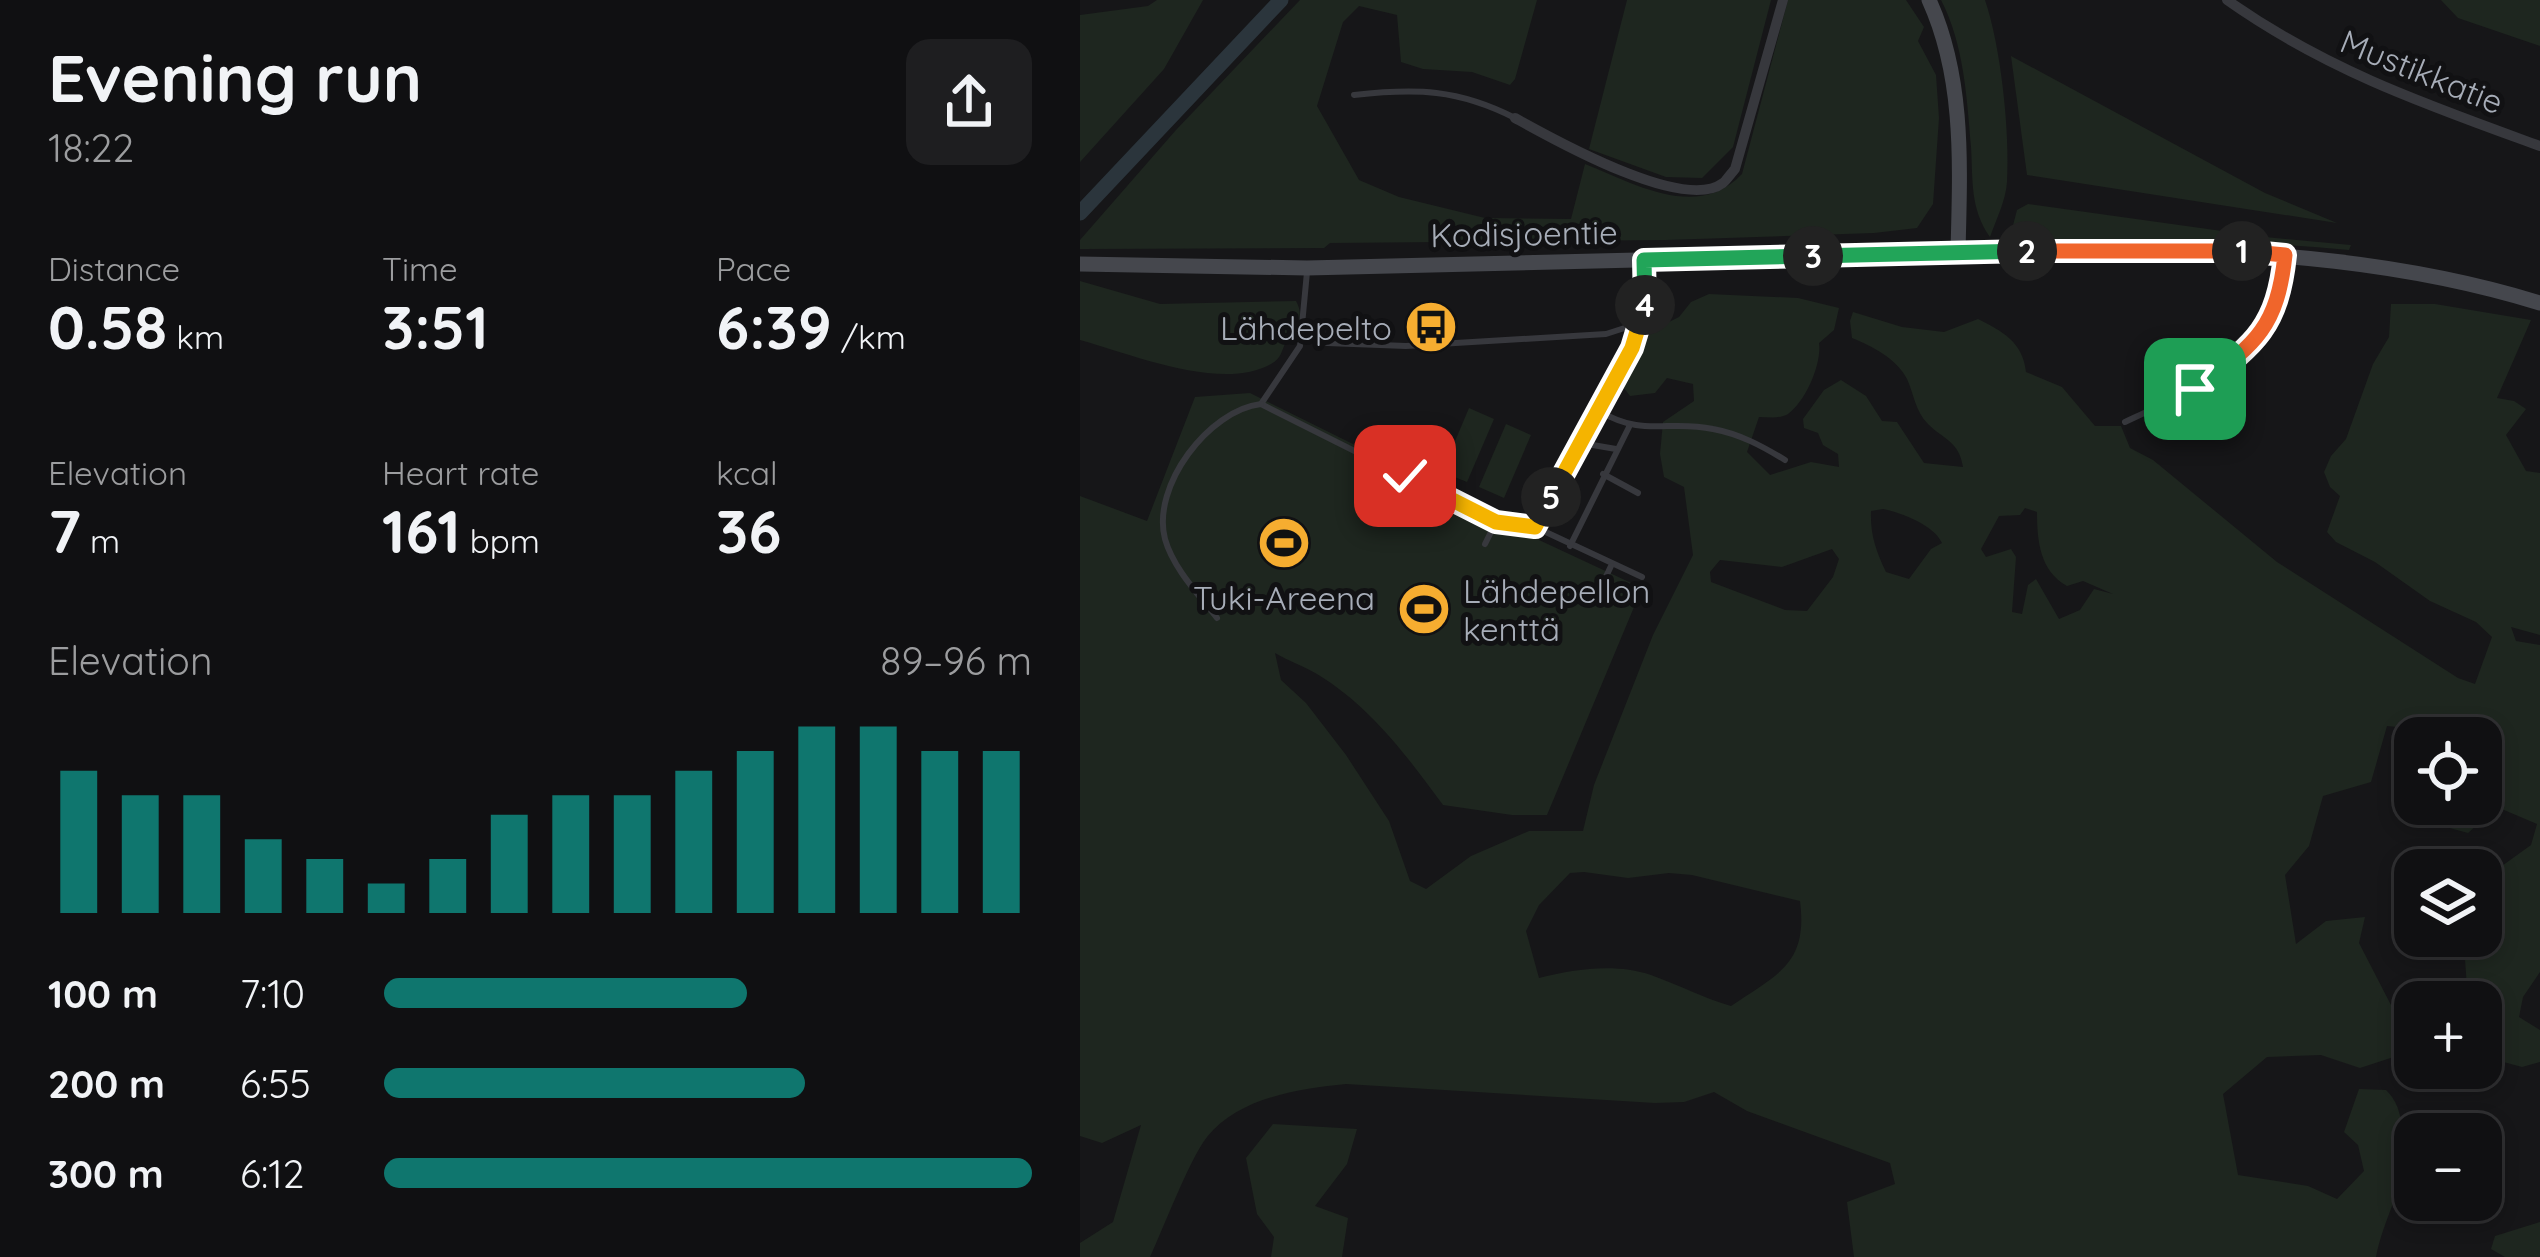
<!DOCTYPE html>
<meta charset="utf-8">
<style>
body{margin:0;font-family:Quicksand,sans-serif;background:#1e1e20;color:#f1f3f6;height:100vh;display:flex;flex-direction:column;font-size:45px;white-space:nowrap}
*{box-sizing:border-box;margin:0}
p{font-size:39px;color:#9c9d9f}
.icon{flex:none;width:66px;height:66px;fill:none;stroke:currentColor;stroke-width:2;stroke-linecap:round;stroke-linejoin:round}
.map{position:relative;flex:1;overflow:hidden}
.drawer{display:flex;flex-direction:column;background:#101012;width:1080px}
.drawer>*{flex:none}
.buttons{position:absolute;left:1314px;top:717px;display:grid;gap:24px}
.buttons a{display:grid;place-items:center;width:108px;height:108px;border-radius:24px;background:#101012;box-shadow:0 6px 18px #0003,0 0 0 3px #303032;font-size:60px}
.pin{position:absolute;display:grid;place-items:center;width:102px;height:102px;color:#fff;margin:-51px;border-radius:24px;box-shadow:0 6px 18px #0006}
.km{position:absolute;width:60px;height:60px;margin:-30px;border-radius:50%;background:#222;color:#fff;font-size:33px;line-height:60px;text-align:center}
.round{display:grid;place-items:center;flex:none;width:126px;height:126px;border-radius:24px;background:#1e1e20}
.head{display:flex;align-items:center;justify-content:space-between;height:204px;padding:0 48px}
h1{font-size:66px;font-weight:800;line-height:90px}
.figures{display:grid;grid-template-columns:repeat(3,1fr);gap:18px;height:204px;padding:12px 48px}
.figures div{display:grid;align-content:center}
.figures b{font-size:60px;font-weight:800}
.figures small{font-size:33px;font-weight:400}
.figures p{font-size:33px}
.chart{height:336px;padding:24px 48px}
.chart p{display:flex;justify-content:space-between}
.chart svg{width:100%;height:216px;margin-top:12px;stroke:#0f766e;stroke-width:6}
ul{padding:0 48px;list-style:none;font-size:39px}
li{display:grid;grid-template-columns:192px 144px 1fr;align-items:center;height:90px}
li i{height:30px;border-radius:15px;background:#0f766e}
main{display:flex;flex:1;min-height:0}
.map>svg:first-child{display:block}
.green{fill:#1e261f;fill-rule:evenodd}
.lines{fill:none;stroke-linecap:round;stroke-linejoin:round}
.canal{stroke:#2b353c;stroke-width:15}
.lane{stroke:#37383d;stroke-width:6}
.street{stroke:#37383d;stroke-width:10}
.secondary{stroke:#45474d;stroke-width:15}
.split-1-casing{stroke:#fff;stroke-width:24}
.split-2-casing{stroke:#fff;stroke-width:24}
.split-3-casing{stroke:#fff;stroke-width:24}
.split-4-casing{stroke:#fff;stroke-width:24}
.split-5-casing{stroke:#fff;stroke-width:24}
.split-6-casing{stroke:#fff;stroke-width:24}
.split-1{stroke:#f0652b;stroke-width:15}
.split-2{stroke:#f0652b;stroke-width:15}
.split-3{stroke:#22a559;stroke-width:15}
.split-4{stroke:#22a559;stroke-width:15}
.split-5{stroke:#f5b400;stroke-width:15}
.split-6{stroke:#f5b400;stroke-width:15}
.labels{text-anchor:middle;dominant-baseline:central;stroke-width:10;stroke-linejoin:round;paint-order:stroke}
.street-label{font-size:33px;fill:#a7adb8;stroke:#111113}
.poi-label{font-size:33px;fill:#a7adb8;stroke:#111113;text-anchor:end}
</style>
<main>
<section class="drawer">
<div class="head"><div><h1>Evening run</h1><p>18:22</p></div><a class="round"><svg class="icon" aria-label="share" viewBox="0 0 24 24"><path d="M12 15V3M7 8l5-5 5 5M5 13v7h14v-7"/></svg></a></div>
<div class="figures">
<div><p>Distance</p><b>0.58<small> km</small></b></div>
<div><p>Time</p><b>3:51</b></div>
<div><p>Pace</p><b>6:39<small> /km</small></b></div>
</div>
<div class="figures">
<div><p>Elevation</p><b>7<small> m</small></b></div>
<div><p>Heart rate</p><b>161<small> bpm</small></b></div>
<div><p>kcal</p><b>36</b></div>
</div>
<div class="chart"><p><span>Elevation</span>89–96 m</p>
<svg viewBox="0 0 160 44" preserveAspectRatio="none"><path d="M5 44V15M15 44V20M25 44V20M35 44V29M45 44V33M55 44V38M65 44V33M75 44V24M85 44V20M95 44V20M105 44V15M115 44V11M125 44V6M135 44V6M145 44V11M155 44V11"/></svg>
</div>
<ul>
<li><b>100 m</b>7:10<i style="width:56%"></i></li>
<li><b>200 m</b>6:55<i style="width:65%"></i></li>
<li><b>300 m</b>6:12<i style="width:100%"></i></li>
</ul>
</section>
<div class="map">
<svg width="1460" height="1257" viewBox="0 0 1460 1257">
<rect width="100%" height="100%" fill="#161618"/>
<g class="green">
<path d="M 77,0 L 123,0 L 84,69 L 0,162 L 0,15 L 68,6 Z"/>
<path d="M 220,0 L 457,0 L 435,79 L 430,85 L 392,72 L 343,69 L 321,62 L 317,15 L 279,6 L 263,22 L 237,106 L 279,180 L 319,197 L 405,218 L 491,219 L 505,164 C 555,184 618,221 662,174 L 708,0 L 826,0 L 844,27 L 838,41 L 856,75 L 859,118 L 853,204 L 837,228 L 794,233 L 586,240 L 250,243 L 244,248 L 0,249 L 0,240 L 96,130 Z"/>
<path d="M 547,0 L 691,0 L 653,147 L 622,178 L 586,177 L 509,149 Z"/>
<path d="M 861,0 L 905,0 C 921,47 930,132 927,182 C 926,200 916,220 910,237 C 890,209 893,180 891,147 C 887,99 884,44 861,0 Z"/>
<path d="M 1361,0 L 1460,0 L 1460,46 L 1378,18 Z"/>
<path d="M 931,56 L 1185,193 L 1257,223 L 947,175 Z"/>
<path d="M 948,204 L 1185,237 L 1271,245 L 1269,250 C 1156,239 1043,239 929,241 L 937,210 Z"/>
<path d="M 0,281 L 80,304 L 216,301 C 226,319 214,326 206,342 C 201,351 202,358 191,364 C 142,392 51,354 0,340 Z"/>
<path d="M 629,294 L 718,298 L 759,308 L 754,330 L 739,343 C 742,363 726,401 708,414 C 700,419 689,417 679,417 L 667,452 L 690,475 L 731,462 L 759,467 L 758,454 L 743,445 L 738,433 L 724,428 L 723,419 L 744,390 L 761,380 L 786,396 L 802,421 L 817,422 L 844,463 L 883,467 C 879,441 864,440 848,424 C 835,411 834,394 827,379 C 817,359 792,346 772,338 L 770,321 L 773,312 L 822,327 L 864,332 L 898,319 C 922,331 943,342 946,372 L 982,387 L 1015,426 L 1041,426 L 1050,448 L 1073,460 L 1197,562 L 1378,678 L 1395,684 L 1412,637 L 1396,622 L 1350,601 L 1295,562 L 1256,542 L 1247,532 L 1260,496 L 1250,487 L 1244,472 L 1251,456 L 1266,439 L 1293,364 L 1309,337 L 1311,304 L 1355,304 L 1451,320 L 1417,398 L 1434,401 L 1446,409 L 1426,435 L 1446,471 L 1460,473 L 1460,635 L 1431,627 L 1436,641 L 1460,645 L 1460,972 L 1443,997 L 1439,1017 L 1460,1030 L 1460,1062 L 1442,1067 L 1401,1056 L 1401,1002 L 1388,1002 L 1385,959 L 1404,942 L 1401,881 L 1451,845 L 1457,824 L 1417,807 L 1388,833 L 1326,816 L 1337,804 L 1401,804 L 1401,738 L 1375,738 L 1374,732 L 1307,726 L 1291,782 L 1243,796 L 1229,846 L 1205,875 L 1216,944 L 1246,921 L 1285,917 L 1279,943 L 1312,1007 L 1335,1014 L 1335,1050 L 1280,1068 L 1241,1055 L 1187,1057 L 1143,1094 L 1158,1175 L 1228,1186 L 1257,1199 L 1284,1171 L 1278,1145 L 1264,1132 L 1279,1089 L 1306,1090 C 1317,1101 1319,1110 1322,1125 C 1334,1175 1305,1210 1296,1257 L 774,1257 L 767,1202 L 815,1184 L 810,1163 L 667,1111 L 634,1092 L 604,1102 L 575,1103 L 266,1084 C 219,1089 159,1097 127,1137 C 109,1160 84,1227 70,1257 L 0,1257 L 0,1243 L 33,1222 L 61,1125 L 22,1143 L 0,1136 L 0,496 L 67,521 L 115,397 L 170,393 L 364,489 L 427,525 L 562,588 L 467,815 L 432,815 L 363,805 C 327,756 290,706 237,674 C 224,666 208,661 195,653 L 201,680 L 226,703 L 266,755 L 309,821 L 330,881 L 346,889 L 391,856 L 449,831 L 503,831 L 514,785 L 573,635 L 613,555 L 604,487 L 584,477 L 580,454 L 583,422 L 614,401 L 613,384 L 587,378 L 575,393 L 550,396 L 541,384 L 571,331 L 599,317 L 611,302 ZM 945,508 L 957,512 C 957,541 960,571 987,586 L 1003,581 L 1033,594 L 1014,589 L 1000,610 L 979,619 L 956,579 L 948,585 L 942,614 L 932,612 L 936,557 L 931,549 L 906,557 L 901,549 L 919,516 L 940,515 ZM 803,509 C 822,513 854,525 862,543 L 851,549 L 829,579 L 806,572 C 796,551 790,534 791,511 ZM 752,549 L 759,559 L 753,577 L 727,611 L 705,610 L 631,582 L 630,572 L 640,560 L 702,567 ZM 504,872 L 548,878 L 589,873 L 612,875 L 720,901 C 728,964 698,974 651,1006 C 623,998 599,985 571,975 C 535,963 495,969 459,978 L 446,931 L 459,905 L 490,873 Z"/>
<path d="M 389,408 L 414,419 L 387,482 L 362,472 Z"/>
<path d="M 426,424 L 451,435 L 424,498 L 399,487 Z"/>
<path d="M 193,1124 L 277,1129 L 267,1164 L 235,1206 L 268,1218 L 262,1257 L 191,1257 L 194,1237 L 177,1214 L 166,1158 Z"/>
<path d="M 1460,1222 L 1460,1257 L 1425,1257 L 1411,1249 L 1415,1236 Z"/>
</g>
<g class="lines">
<path class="canal" d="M 0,213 L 201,0"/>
<g class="lane">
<path d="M 274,95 C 336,88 378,89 435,118"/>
<path d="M 227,272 L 220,346 L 181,404 L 416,522 L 455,527 L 562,577"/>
<path d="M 223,328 L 247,343 L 326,346 L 526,334 L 560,323"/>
<path d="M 519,411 C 565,438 587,419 633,429 C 660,434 682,446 705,460"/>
<path d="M 1045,422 C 1098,397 1185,359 1201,296 C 1204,284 1204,270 1205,258"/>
<path d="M 501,443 L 536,449"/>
<path d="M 523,474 L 558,493"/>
<path d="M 455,527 L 552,348 L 566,302 L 564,264"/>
<path d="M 405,544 L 416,522"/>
<path d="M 490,546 L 549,427"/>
<path d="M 522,585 L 531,566"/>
<path d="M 137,618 C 119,595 93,568 85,539 C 71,486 129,410 181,404"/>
</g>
<g class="street">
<path d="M 1147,0 C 1246,70 1347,105 1460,146"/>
<path d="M 435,118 C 473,139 603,213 643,183 C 645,182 653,171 655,169 L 703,0"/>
</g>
<g class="secondary">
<path d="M 849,0 C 885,79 880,167 878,252"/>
<path d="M 0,264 L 227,268 L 1046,248 C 1187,252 1324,261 1460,303"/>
</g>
</g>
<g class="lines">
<g class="split-1-casing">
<path id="split-1" d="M 1115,389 C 1173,345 1197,331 1205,255 L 1162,251"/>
</g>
<g class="split-2-casing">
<path id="split-2" d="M 947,251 L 1162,251"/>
</g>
<g class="split-3-casing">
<path id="split-3" d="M 733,256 L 947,251"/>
</g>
<g class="split-4-casing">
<path id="split-4" d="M 565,305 L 564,260 L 733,256"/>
</g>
<g class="split-5-casing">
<path id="split-5" d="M 471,497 L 552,348 L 565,305"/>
</g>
<g class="split-6-casing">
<path id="split-6" d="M 325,476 L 416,522 L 455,527 L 471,497"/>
</g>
<use href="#split-1" class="split-1"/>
<use href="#split-2" class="split-2"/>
<use href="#split-3" class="split-3"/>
<use href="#split-4" class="split-4"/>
<use href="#split-5" class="split-5"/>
<use href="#split-6" class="split-6"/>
</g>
<defs>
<g id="bus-disc" transform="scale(2.7)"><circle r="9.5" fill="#f6ad30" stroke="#111113"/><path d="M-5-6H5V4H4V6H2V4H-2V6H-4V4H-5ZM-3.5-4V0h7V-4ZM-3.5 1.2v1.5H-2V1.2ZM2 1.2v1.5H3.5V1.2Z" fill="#111"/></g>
<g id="stadium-disc" transform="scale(2.7)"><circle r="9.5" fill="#f6ad30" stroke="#111113"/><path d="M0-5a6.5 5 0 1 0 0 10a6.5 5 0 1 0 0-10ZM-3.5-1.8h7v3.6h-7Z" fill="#111"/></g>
</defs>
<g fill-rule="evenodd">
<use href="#bus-disc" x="351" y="327"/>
<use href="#stadium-disc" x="204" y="543"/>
<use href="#stadium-disc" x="344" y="609"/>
</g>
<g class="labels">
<g class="street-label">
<text transform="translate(1342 71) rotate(22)">Mustikkatie</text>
<text transform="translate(444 233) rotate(-1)">Kodisjoentie</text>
</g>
<g class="poi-label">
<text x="312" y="327">Lähdepelto</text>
<text x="383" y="590" text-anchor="start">Lähdepellon<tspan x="383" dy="38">kenttä</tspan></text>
<text x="204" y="597" text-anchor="middle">Tuki-Areena</text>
</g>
</g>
</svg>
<div class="buttons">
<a><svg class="icon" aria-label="locate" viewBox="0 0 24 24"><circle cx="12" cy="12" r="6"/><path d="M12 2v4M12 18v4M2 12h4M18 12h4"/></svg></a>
<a><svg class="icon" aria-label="layers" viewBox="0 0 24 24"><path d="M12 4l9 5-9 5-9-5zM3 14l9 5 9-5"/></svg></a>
<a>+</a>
<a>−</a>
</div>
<div class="pin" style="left:1115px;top:389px;background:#1e9e55"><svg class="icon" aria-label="arrive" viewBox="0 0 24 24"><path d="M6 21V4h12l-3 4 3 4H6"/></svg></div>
<div class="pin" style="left:325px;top:476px;background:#d93025"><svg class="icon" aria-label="check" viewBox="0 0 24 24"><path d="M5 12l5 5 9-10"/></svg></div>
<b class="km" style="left:1162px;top:251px">1</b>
<b class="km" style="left:947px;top:251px">2</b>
<b class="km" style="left:733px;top:256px">3</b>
<b class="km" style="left:565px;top:305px">4</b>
<b class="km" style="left:471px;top:497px">5</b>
</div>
</main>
